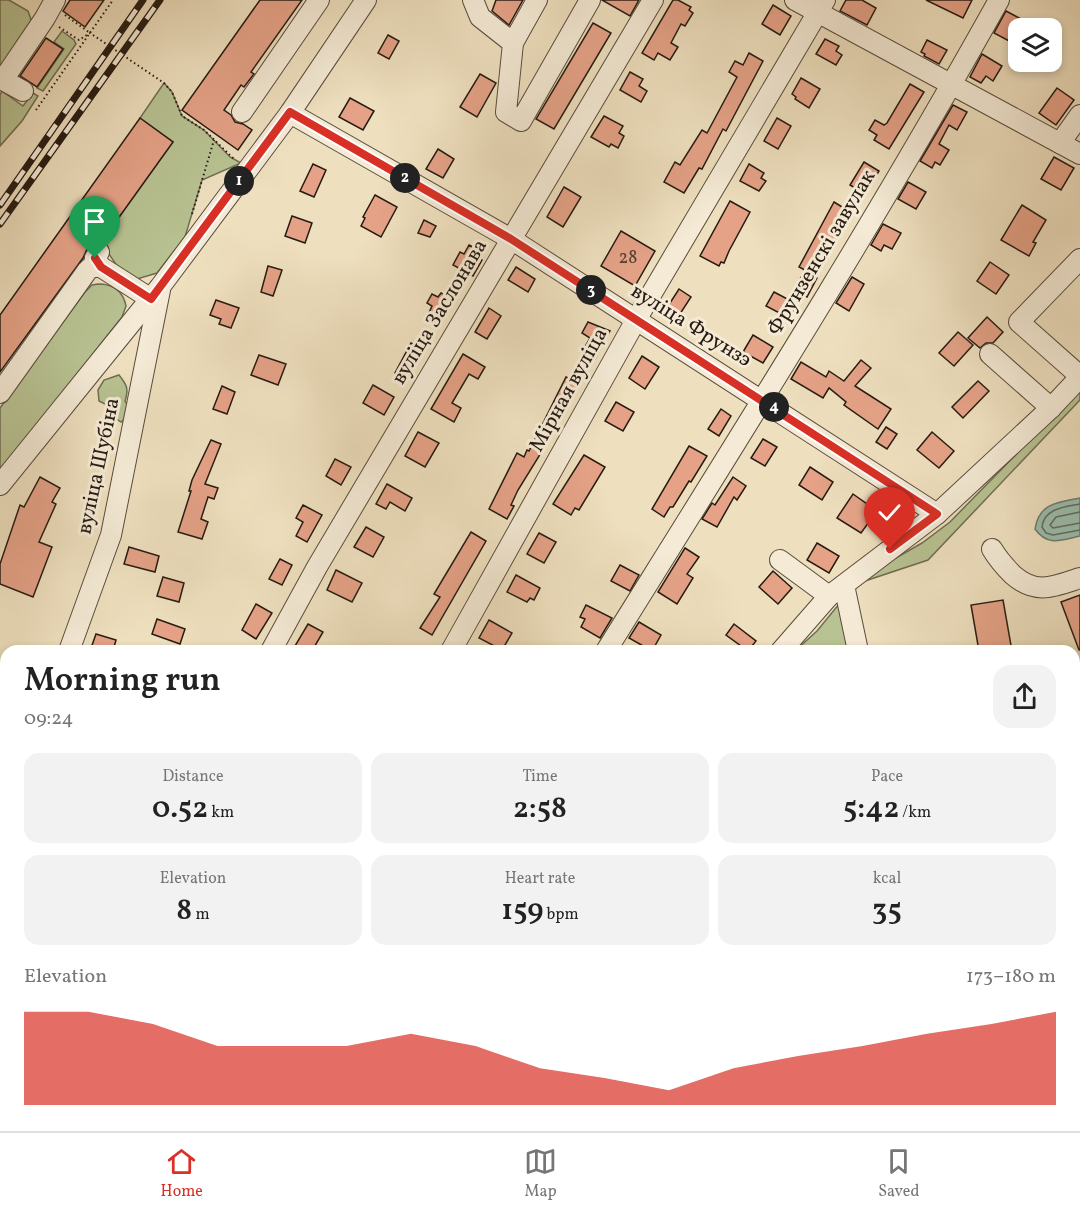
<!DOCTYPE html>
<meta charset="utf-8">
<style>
body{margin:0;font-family:Vollkorn,serif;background:#f2f2f2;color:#222;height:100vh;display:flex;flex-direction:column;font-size:22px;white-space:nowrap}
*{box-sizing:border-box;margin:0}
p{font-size:20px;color:#767676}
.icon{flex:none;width:33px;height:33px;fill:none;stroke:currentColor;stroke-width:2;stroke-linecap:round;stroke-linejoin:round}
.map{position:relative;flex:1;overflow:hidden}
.panel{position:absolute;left:0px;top:645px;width:1080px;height:486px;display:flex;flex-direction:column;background:#fff;border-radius:18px 18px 0 0;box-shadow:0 3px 9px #0003}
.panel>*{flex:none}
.fabs{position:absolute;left:1008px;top:18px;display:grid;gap:12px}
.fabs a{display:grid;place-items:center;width:54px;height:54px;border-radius:12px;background:#fff;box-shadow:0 3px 9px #0003;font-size:30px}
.pin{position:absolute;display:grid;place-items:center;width:51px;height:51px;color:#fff;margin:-62px -26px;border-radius:50% 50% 50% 0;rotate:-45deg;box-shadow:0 0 6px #0007}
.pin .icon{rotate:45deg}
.km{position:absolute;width:30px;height:30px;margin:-15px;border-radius:50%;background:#222;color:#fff;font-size:16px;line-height:30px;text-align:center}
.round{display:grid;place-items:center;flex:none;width:63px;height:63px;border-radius:18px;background:#f2f2f2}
.overview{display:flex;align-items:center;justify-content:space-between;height:102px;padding:0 24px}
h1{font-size:33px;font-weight:600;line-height:45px}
.figures{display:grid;grid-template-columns:repeat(3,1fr);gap:9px;height:102px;padding:6px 24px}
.figures div{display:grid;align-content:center;border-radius:15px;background:#f2f2f2;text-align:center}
.figures b{font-size:30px;font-weight:600}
.figures small{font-size:16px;font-weight:400}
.figures p{font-size:16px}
.chart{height:168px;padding:12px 24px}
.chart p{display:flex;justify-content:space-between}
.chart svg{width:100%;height:108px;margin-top:6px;fill:#d93025;opacity:.7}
.dock{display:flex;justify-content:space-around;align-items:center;height:84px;border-top:2px solid #e0e0e0;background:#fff;font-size:16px;color:#767676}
.dock a{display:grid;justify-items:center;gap:3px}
.dock .on{color:#d93025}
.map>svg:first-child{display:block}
.green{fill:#b8c292;stroke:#6f6e52;stroke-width:1.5}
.water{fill:#9abdad;stroke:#6c7c6f;stroke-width:1.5}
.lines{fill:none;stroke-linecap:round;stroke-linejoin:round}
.shore{stroke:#606c60;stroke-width:1.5}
.building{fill:#e5a287;stroke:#261b12;stroke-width:1.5}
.minor-casing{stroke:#584c3d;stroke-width:22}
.path{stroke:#261b12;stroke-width:2;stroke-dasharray:1.5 3;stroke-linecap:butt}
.minor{stroke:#f4ead5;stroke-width:20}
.rail-casing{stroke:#261b12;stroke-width:7}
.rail{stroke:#f4ead5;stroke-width:4.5;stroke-dasharray:14;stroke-linecap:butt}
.route-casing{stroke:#fff;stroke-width:12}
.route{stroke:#d93025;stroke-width:8}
.labels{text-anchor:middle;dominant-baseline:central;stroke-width:6;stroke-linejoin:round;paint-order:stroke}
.number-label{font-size:18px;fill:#563d2f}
.street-label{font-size:21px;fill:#261b12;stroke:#f4ead5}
</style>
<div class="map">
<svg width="1080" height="1131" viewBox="0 0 1080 1131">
<rect width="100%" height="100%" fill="#eedfbe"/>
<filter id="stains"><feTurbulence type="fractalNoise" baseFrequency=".00333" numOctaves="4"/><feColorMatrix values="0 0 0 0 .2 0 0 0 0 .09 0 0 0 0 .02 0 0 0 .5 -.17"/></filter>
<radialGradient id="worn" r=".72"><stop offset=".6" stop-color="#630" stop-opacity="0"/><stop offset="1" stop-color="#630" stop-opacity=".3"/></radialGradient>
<g class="green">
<path d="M 0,0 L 9,0 L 28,11 L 33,25 L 0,73 Z"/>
<path d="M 62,31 L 74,40 L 76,44 L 43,91 L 37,88 L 64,49 L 54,42 Z"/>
<path d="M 164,83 L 172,92 L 182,116 L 204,130 L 230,157 L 241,163 L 202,180 L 185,237 L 157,273 L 137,279 L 119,269 L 101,242 L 173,142 L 140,118 Z"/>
<path d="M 2,91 L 23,106 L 33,93 L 38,96 L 22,121 L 0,146 L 0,95 Z"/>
<path d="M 98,284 C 113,284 123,291 126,306 L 122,317 L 0,472 L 0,408 L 85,292 L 92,285 Z"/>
<path d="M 119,375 C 127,385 129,389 125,401 L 129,408 L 129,415 L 121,422 L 109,414 L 111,407 L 99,401 L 98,390 L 104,380 Z"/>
<path d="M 1080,389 L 1080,400 L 928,560 L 859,583 L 852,594 L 863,651 L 795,651 L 817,631 L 853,587 L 873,571 L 922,543 L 950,522 Z"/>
<path d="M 6,849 L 6,940 L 0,938 L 0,860 Z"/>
<path d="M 1080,852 L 1080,1131 L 735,1131 L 733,1125 L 1074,1125 L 1074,854 Z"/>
<path d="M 0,946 L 6,948 L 6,1049 L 0,1048 Z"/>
<path d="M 13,1125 L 120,1125 L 118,1131 L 30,1131 Z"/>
<path d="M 371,1125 L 438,1125 L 436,1131 L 392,1131 Z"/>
<path d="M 492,1125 L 576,1125 L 578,1131 L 480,1131 L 480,1129 Z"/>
<path d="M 599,1125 L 699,1125 L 701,1131 L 601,1131 Z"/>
</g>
<path class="water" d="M 1080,498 L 1080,536 C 1061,540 1048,547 1035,529 C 1039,503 1058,502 1080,498 Z"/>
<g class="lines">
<g class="shore">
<path d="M 1080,504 C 1065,507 1044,508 1042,527 L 1046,533 L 1053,535 L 1080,530"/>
<path d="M 1080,512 L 1056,517 L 1050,525 L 1053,528 L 1080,523"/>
</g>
</g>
<g class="building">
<path d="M 70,0 L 104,0 L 85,27 L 63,11 Z"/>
<path d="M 260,0 L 302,0 L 251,72 L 254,74 L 244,87 L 241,85 L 224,110 L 231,115 L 235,122 L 243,124 L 252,130 L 238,150 L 182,110 Z"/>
<path d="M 496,0 L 523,0 L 509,25 L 492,11 Z"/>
<path d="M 602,0 L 639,0 L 630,16 Z"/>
<path d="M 673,0 L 678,0 L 691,7 L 689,10 L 693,13 L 685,26 L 681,24 L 671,43 L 678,47 L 670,60 L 658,53 L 654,60 L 642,53 Z"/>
<path d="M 846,0 L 862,0 L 876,8 L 867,25 L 840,11 Z"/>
<path d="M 926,0 L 972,0 L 963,18 Z"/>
<path d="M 773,5 L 791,16 L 780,35 L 762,24 Z"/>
<path d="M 1006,11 L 1023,20 L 1011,42 L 994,33 Z"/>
<path d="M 593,23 L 611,33 L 554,129 L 536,119 Z"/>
<path d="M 388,35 L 399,41 L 389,59 L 378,53 Z"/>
<path d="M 46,38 L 63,49 L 37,87 L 20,76 Z"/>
<path d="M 825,39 L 839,46 L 836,51 L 842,55 L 836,65 L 816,54 Z"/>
<path d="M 927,40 L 947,50 L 939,64 L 924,56 L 925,54 L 921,52 Z"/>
<path d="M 749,53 L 763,61 L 726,131 L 723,129 L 702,169 L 699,168 L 684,193 L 664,182 L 675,162 L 680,165 L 702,130 L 707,133 L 737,77 L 729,72 L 735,61 L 743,65 Z"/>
<path d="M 982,54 L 1002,66 L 993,81 L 986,76 L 981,83 L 970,77 Z"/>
<path d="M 630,72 L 643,79 L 639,86 L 647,91 L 641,102 L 620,90 Z"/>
<path d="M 480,74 L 496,83 L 477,117 L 460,107 Z"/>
<path d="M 801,78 L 820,89 L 809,108 L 795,99 L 796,97 L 792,94 Z"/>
<path d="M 910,84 L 924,92 L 889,149 L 874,140 L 877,135 L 869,130 L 875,120 L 884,125 L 887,123 Z"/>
<path d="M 1057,88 L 1074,100 L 1056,125 L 1039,113 Z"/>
<path d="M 350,98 L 374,111 L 363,130 L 339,117 Z"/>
<path d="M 953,105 L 967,112 L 957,130 L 949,125 L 939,144 L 949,150 L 940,165 L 935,162 L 932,168 L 920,161 Z"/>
<path d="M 604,116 L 623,126 L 619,133 L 624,136 L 618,148 L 611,144 L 609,147 L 591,137 Z"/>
<path d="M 140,118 L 173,142 L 102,241 L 94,241 L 89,245 L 83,258 L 0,372 L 0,315 Z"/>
<path d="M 777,118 L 791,126 L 778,149 L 764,141 Z"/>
<path d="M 438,149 L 454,159 L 443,178 L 426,169 Z"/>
<path d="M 1054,157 L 1074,168 L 1061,190 L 1041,179 Z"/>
<path d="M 864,162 L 879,171 L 865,194 L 850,185 Z"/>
<path d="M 313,164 L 326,170 L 314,197 L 300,191 Z"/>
<path d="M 749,164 L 764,173 L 761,178 L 766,181 L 759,191 L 740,181 Z"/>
<path d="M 908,182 L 926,192 L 916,209 L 898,199 Z"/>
<path d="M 564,187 L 581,197 L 563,227 L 547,217 Z"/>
<path d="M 375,195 L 397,207 L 381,237 L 361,226 L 365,218 L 363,217 Z"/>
<path d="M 730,201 L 750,212 L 729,251 L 724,263 L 721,262 L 719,266 L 700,256 Z"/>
<path d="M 834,202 L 852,213 L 814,276 L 817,278 L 807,297 L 794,290 L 805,270 L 799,267 Z"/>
<path d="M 1022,205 L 1046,220 L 1033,242 L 1036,243 L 1029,256 L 1001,240 Z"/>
<path d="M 292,216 L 312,223 L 305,243 L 285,236 Z"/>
<path d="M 424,220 L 436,226 L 430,237 L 418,233 Z"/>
<path d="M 883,224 L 901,233 L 892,249 L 884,245 L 881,251 L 871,245 Z"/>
<path d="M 621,231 L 655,251 L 635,286 L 601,266 Z"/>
<path d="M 469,245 L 482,252 L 478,258 L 482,260 L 473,276 L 453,265 L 460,252 L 464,254 Z"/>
<path d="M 990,262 L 1009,275 L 996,294 L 977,281 Z"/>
<path d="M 268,266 L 282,270 L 273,296 L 261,292 Z"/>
<path d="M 516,267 L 535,279 L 528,292 L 508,280 Z"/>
<path d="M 852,277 L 864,284 L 849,311 L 836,303 Z"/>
<path d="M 679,289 L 691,297 L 680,314 L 668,306 Z"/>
<path d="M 774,292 L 797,304 L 789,318 L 766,306 Z"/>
<path d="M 441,293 L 452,299 L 440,322 L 428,315 L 432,306 L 427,303 L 432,294 L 438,297 Z"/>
<path d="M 216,300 L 239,308 L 231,328 L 219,324 L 221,319 L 210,315 Z"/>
<path d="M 489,308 L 501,316 L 487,339 L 475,332 Z"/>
<path d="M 987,317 L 1003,332 L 993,343 L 986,343 L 980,348 L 968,338 Z"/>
<path d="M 588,322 L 610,331 L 595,359 L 582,352 L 590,338 L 582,333 Z"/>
<path d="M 958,332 L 973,345 L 954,366 L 939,353 Z"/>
<path d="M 753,335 L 773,347 L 763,363 L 743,352 Z"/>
<path d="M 411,343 L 422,349 L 406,379 L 395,373 Z"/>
<path d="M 463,354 L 485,367 L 478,379 L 469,374 L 452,403 L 461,408 L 454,422 L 431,409 Z"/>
<path d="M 259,355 L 286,364 L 278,385 L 251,375 Z"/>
<path d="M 642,356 L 659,367 L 645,389 L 629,378 Z"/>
<path d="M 861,360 L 871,368 L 855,386 L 891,409 L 878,429 L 844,405 L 846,402 L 829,388 L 823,398 L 791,379 L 801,362 L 826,377 L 829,371 L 844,381 Z"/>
<path d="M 566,377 L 578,383 L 549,440 L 518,490 L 511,505 L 514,506 L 507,519 L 489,509 L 517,453 L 524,457 L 527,450 L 529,451 Z"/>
<path d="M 978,381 L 989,391 L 963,418 L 952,407 Z"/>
<path d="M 373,385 L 394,397 L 384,415 L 363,403 Z"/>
<path d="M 222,386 L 235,392 L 227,414 L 213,409 Z"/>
<path d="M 616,402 L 634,412 L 623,431 L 605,421 Z"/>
<path d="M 721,409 L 731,416 L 719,436 L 708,429 Z"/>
<path d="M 886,427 L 897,434 L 887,449 L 876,442 Z"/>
<path d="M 418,432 L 439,443 L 425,467 L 405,456 Z"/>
<path d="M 932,432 L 954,451 L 939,468 L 917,450 Z"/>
<path d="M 763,439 L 777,447 L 765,466 L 751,458 Z"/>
<path d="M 211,440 L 221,444 L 205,484 L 218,488 L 214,499 L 208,497 L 201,519 L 208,522 L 202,539 L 178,532 L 191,491 L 189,491 L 192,480 Z"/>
<path d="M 689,446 L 707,456 L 691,482 L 689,481 L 673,507 L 670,507 L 664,517 L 652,509 Z"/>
<path d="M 584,455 L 605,467 L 579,510 L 575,508 L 571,515 L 553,504 Z"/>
<path d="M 335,459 L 351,467 L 341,485 L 326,476 Z"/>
<path d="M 810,467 L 833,482 L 822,500 L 799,485 Z"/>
<path d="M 40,477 L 60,488 L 52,502 L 56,504 L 39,542 L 52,547 L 33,597 L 0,584 L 0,564 L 20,505 L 24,507 Z"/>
<path d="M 733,477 L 746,486 L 737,500 L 734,497 L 717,527 L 702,519 L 712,503 L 715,505 Z"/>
<path d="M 387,484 L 412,498 L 405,511 L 390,502 L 386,509 L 376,504 Z"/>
<path d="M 853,494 L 877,511 L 861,533 L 837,518 Z"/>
<path d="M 303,505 L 322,515 L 307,542 L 296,536 L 303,522 L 296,518 Z"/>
<path d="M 366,527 L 384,537 L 373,557 L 354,547 Z"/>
<path d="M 471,532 L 486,541 L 432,635 L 420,628 L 440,597 L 434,594 Z"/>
<path d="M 539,533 L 556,542 L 544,563 L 527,554 Z"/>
<path d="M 817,543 L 839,556 L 829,573 L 807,560 Z"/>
<path d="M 129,547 L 159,556 L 155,572 L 124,564 Z"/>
<path d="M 685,548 L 699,557 L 687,574 L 693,578 L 677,604 L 658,592 Z"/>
<path d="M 280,559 L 292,565 L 282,585 L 269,579 Z"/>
<path d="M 620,565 L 639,575 L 630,591 L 611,581 Z"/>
<path d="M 336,570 L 362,583 L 352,602 L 327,590 Z"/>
<path d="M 773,571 L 792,588 L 778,604 L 759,587 Z"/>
<path d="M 516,575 L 540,588 L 534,600 L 530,598 L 527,602 L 507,592 Z"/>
<path d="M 163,577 L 184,583 L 179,602 L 157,596 Z"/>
<path d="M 1080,595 L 1080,650 L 1079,650 L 1061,602 Z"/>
<path d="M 1003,600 L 1012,651 L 979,651 L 971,605 Z"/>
<path d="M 256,604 L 272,613 L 256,639 L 242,630 Z"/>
<path d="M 586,605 L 612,618 L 600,638 L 581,627 L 585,619 L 580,617 Z"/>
<path d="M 157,619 L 185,629 L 180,644 L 152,634 Z"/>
<path d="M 489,620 L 512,633 L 502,650 L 479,638 Z"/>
<path d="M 639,622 L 661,635 L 652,651 L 629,638 Z"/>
<path d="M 308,624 L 323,632 L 312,651 L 292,651 Z"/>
<path d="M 734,624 L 756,641 L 748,651 L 726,635 Z"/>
<path d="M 96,634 L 116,640 L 113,651 L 90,651 Z"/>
</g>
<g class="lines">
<g class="minor-casing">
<g id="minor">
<path d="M 473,0 L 480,17 L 513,43 L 506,112 L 521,121 L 590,0"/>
<path d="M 795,0 L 1080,154"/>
<path d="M 513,43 L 537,0"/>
<path d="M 23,91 L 3,80 L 45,18 L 55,0"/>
<path d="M 242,112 L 319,0"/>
<path d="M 290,113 L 511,239 L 937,514"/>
<path d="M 1060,143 L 1080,115"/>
<path d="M 99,252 L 95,258 L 101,267 L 151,299"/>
<path d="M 1080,259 L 1019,322 L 1080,376"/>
<path d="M 990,354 L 1051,408"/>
<path d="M 0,393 L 87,271 L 91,267 L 101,267"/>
<path d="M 0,485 L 160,287 L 290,113 L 366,0"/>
<path d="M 992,549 C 998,559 1005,567 1013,575 C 1036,595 1053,587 1080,578"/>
<path d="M 780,560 L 829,596"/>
<path d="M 844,585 L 858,651"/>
<path d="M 69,651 L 111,535 L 160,290"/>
<path d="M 271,651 L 317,567 L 653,0"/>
<path d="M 451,651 L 636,320 L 825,0"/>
<path d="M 606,651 C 740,436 876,221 999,0"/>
<path d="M 781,651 L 829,596 L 937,514 L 1051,408 L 1080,377"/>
<path d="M 0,773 L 6,777"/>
<path d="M 0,846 L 6,828"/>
<path d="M 1074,870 L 1080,871"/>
<path d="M 0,942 L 6,943"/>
<path d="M 726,1125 L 728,1131"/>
<path d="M 0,1130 L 4,1131"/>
<path d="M 205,1131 L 207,1125"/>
<path d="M 354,1131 L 356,1125"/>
<path d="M 449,1131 L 452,1125"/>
</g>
</g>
<g class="path">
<path d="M 65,15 L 90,33"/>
<path d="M 59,27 L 79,40 L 90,33 L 164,83 L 172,92 L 182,116 L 204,130 L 234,159"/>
<path d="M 36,110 L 113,0"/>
<path d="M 192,214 L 214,140"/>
<path d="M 939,1125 L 939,1131"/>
<path d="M 1067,1125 L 1069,1131"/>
</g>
<use href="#minor" class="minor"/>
<g class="rail-casing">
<g id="rail">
<path d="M 0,205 L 143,0"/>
<path d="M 0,224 L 160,0"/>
</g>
</g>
<use href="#rail" class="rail"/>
</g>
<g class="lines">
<g class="route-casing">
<path id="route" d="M 95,258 L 101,267 L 151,299 L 290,112 L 511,239 L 937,514 L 890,549"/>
</g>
<use href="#route" class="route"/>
</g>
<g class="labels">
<g class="number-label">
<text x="628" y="258">28</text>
</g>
<g class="street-label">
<text transform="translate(822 253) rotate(-59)">Фрунзенскі завулак</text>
<text transform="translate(440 312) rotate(-59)">вуліца Заслонава</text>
<text transform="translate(691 326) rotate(32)">вуліца Фрунзэ</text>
<text transform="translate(569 390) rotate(-61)">Мірная вуліца</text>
<text transform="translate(99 466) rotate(-78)">вуліца Шубіна</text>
</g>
</g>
<rect width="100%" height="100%" filter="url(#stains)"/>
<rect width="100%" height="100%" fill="url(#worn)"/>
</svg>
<div class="fabs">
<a><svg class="icon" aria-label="layers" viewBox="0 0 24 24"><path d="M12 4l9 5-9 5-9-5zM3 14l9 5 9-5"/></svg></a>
</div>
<div class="pin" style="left:95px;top:258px;background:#1e9e55"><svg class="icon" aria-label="arrive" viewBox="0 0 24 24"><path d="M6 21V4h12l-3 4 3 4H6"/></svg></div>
<div class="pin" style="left:890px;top:549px;background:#d93025"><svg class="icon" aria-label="check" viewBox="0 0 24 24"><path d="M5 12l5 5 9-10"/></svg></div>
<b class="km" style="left:239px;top:181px">1</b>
<b class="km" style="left:405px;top:178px">2</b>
<b class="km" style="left:591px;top:290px">3</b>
<b class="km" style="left:774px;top:407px">4</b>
<section class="panel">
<div class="overview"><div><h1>Morning run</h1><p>09:24</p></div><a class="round"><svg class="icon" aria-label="share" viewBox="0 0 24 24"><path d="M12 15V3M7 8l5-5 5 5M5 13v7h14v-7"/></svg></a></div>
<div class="figures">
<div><p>Distance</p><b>0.52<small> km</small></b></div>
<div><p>Time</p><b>2:58</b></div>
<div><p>Pace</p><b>5:42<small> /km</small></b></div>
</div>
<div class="figures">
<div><p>Elevation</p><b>8<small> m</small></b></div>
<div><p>Heart rate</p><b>159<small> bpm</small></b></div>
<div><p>kcal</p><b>35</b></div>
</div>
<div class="chart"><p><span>Elevation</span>173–180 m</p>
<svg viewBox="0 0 160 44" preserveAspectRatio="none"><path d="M0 44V6L10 6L20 11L30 20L40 20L50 20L60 15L70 20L80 29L90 33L100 38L110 29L120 24L130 20L140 15L150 11L160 6V44z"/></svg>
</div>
</section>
</div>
<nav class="dock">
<a class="on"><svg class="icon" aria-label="home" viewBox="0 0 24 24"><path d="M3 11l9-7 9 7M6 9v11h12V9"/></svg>Home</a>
<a><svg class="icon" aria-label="map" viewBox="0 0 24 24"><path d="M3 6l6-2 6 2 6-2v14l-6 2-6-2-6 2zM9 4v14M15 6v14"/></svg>Map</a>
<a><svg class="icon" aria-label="saved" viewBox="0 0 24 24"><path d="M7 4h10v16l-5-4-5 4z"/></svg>Saved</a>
</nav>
